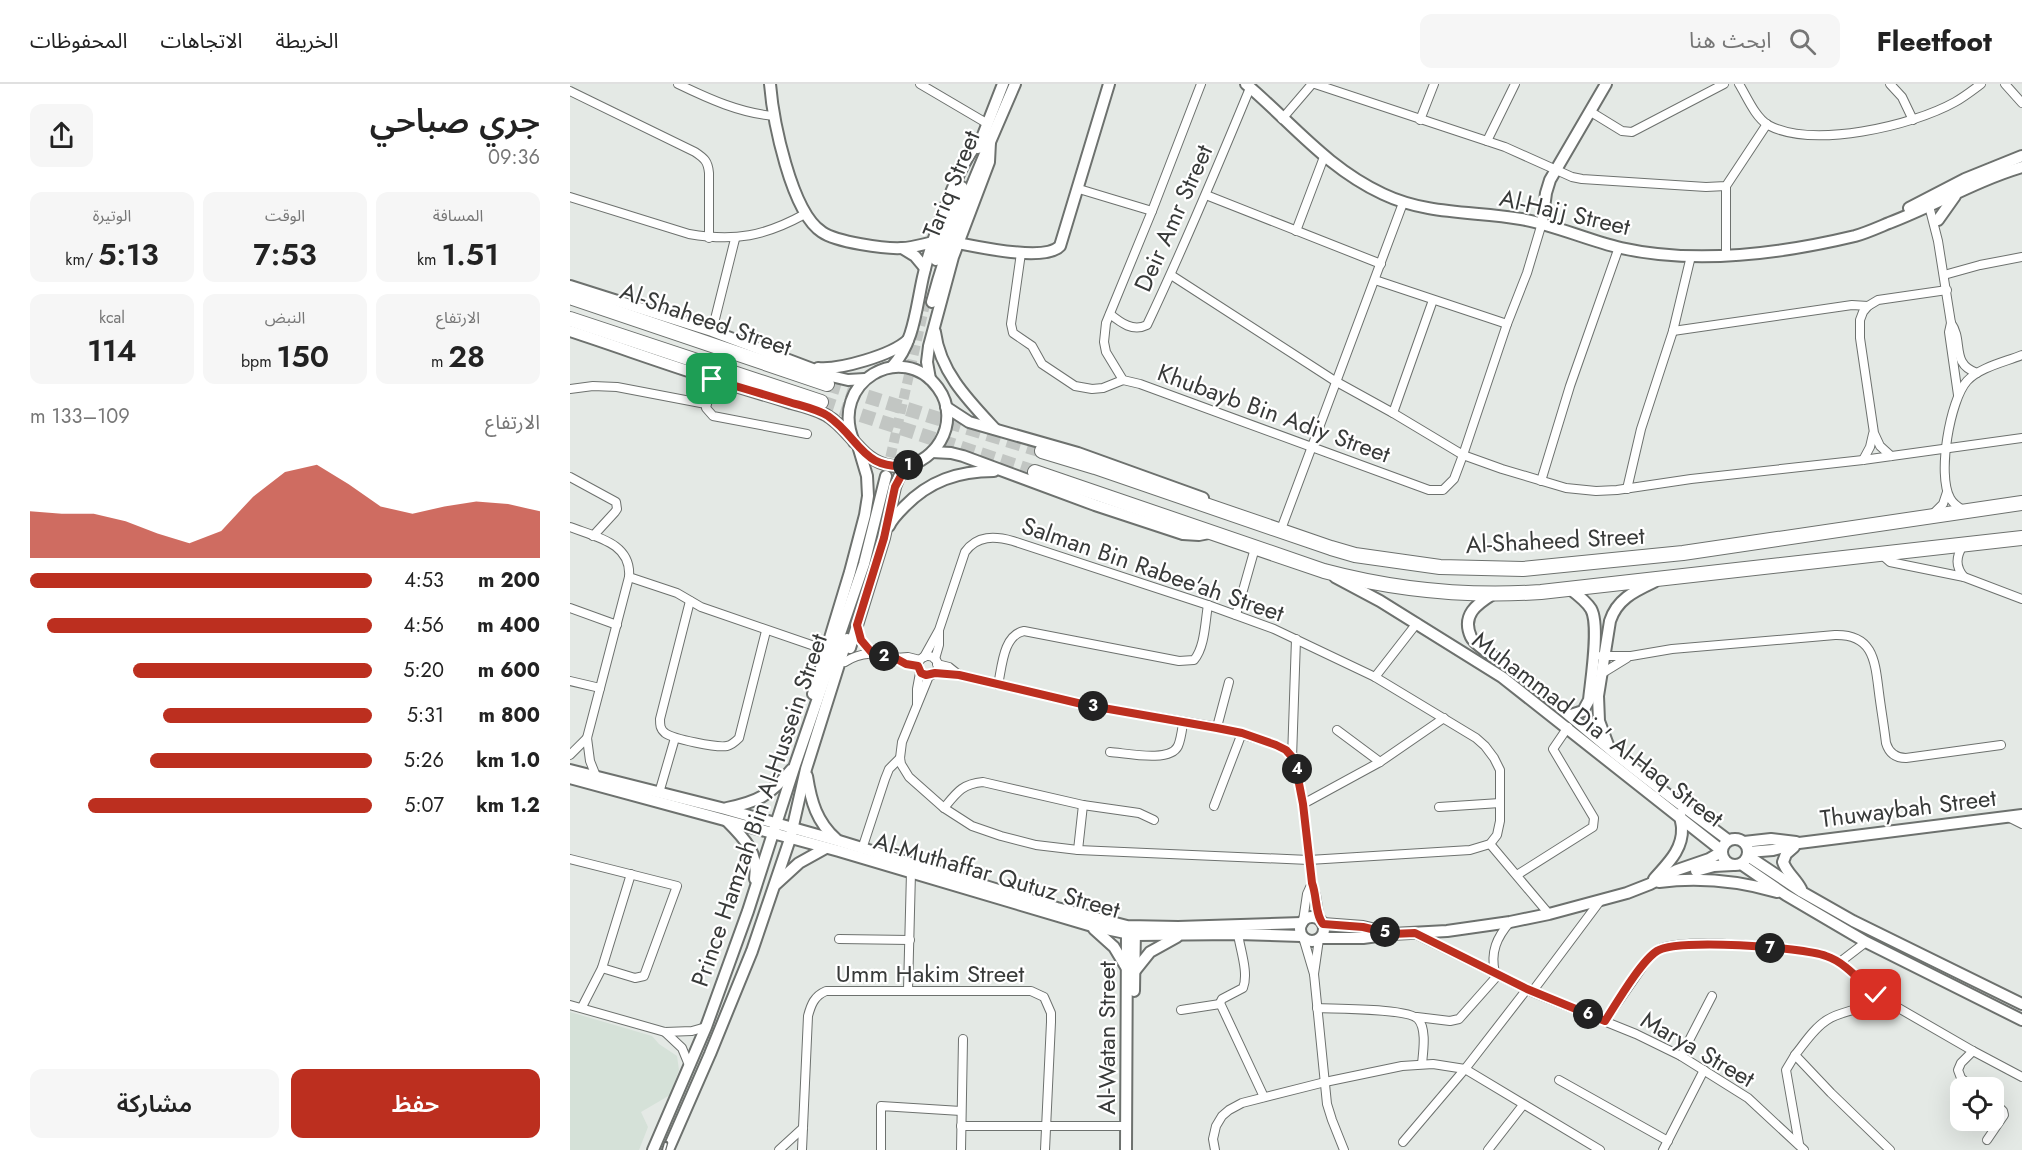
<!DOCTYPE html>
<html lang="ar">
<meta charset="utf-8">
<style>
body{margin:0;font-family:Jost,"Noto Sans Arabic",sans-serif;background:#f6f6f6;color:#222;direction:rtl;height:100vh;display:flex;flex-direction:column;font-size:22px;white-space:nowrap}
*{box-sizing:border-box;margin:0}
p{font-size:20px;color:#767676}
.icon{flex:none;width:33px;height:33px;fill:none;stroke:currentColor;stroke-width:2;stroke-linecap:round;stroke-linejoin:round}
.map{position:relative;flex:1;overflow:hidden;direction:ltr}
.drawer{display:flex;flex-direction:column;background:#fff;width:570px}
.drawer>*{flex:none}
.buttons{position:absolute;left:1380px;top:993px;display:grid;gap:12px}
.buttons a{display:grid;place-items:center;width:54px;height:54px;border-radius:12px;background:#fff;box-shadow:0 6px 24px #0002;font-size:30px}
.pin{position:absolute;display:grid;place-items:center;width:51px;height:51px;color:#fff;margin:-26px;border-radius:12px;box-shadow:0 3px 9px #0006}
.km{position:absolute;width:30px;height:30px;margin:-15px;border-radius:50%;background:#222;color:#fff;font-size:16px;line-height:30px;text-align:center}
.round{display:grid;place-items:center;flex:none;width:63px;height:63px;border-radius:12px;background:#f6f6f6}
.headline{display:flex;align-items:center;justify-content:space-between;height:102px;padding:0 30px}
h1{font-size:33px;font-weight:600;line-height:45px}
.figures{display:grid;grid-template-columns:repeat(3,1fr);gap:9px;height:102px;padding:6px 30px}
.figures div{display:grid;align-content:center;border-radius:12px;background:#f6f6f6;text-align:center}
.figures b{font-size:30px;font-weight:600}
.figures small{font-size:16px;font-weight:400}
.figures p{font-size:16px}
.chart{height:168px;padding:12px 30px}
.chart p{display:flex;justify-content:space-between}
.chart svg{width:100%;height:108px;margin-top:6px;fill:#bc2f1f;opacity:.7}
.cta{display:flex;gap:12px;margin-top:auto;padding:12px 30px}
.cta a{flex:1;height:69px;border-radius:12px;background:#bc2f1f;color:#fff;font-size:24px;font-weight:600;line-height:69px;text-align:center}
.cta a+a{background:#f6f6f6;color:#222}
ul{padding:0 30px;list-style:none;font-size:20px}
li{display:grid;grid-template-columns:96px 72px 1fr;align-items:center;height:45px}
li i{height:15px;border-radius:8px;background:#bc2f1f}
header{display:flex;align-items:center;gap:36px;box-sizing:border-box;height:84px;padding:0 30px;background:#fff;border-bottom:2px solid #e0e0e0}
header strong{font-size:28px}
nav{display:flex;gap:33px;margin-inline-start:auto;font-size:21px}
.search{width:420px;height:54px;background:#f6f6f6;display:flex;align-items:center;gap:15px;box-sizing:border-box;padding:0 21px;border-radius:12px;color:#767676;font-size:22px}
main{display:flex;flex:1;min-height:0}
.map>svg:first-child{display:block}
.built{fill:#d5e1d8}
.lines{fill:none;stroke-linecap:round;stroke-linejoin:round}
.secondary-tunnel{stroke:#c2c6c3;stroke-width:10;stroke-dasharray:10 5;stroke-linecap:butt}
.highway-tunnel{stroke:#c2c6c3;stroke-width:14;stroke-dasharray:14 7;stroke-linecap:butt}
.street-casing{stroke:#6d716e;stroke-width:10}
.secondary-casing{stroke:#6d716e;stroke-width:14}
.highway-casing{stroke:#6d716e;stroke-width:16}
.street{stroke:#fff;stroke-width:8}
.secondary{stroke:#fff;stroke-width:10}
.highway{stroke:#fff;stroke-width:14}
.rail-casing{stroke:#686b69;stroke-width:4.5}
.rail{stroke:#fff;stroke-width:2;stroke-dasharray:7;stroke-linecap:butt}
.route-casing{stroke:#fff;stroke-width:12}
.route{stroke:#bc2f1f;stroke-width:8}
.labels{text-anchor:middle;dominant-baseline:central;stroke-width:4.5;stroke-linejoin:round;paint-order:stroke}
.street-label{font-size:24px;fill:#383a39;stroke:#fff}
</style>
<header>
<strong>Fleetfoot</strong>
<div class="search"><svg class="icon" aria-label="search" viewBox="0 0 24 24"><circle cx="10" cy="10" r="6"/><path d="M15 15l6 6"/></svg>ابحث هنا</div>
<nav><a>الخريطة</a><a>الاتجاهات</a><a>المحفوظات</a></nav>
</header>
<main>
<div class="map">
<svg width="1452" height="1066" viewBox="0 0 1452 1066">
<rect width="100%" height="100%" fill="#e4e9e5"/>
<path class="built" d="M 0,928 L 82,952 L 89,960 L 107,972 L 109,986 L 100,1011 L 71,1028 L 78,1043 L 69,1066 L 0,1066 Z"/>
<g class="lines">
<path class="secondary-tunnel" d="M 317,388 L 356,216"/>
<g class="highway-tunnel">
<path d="M 257,300 L 472,367"/>
<path d="M 251,318 L 465,388"/>
</g>
<g class="street-casing">
<g id="street">
<path d="M 108,0 C 139,15 170,29 204,32"/>
<path d="M 350,0 L 418,40"/>
<path d="M 631,0 L 582,127 L 536,239 L 534,258 L 536,268 L 553,296 L 570,300 L 859,406 L 873,406 L 884,395 L 893,371 L 937,240 L 957,189 L 972,139"/>
<path d="M 745,0 L 935,63 L 1002,93 L 1012,95 L 1136,103 L 1156,102 L 1197,40"/>
<path d="M 1169,0 C 1177,13 1185,33 1198,41 C 1243,65 1342,42 1385,18 C 1394,13 1403,6 1411,0"/>
<path d="M 1320,0 L 1332,13 L 1343,36"/>
<path d="M 1435,0 L 1452,19"/>
<path d="M 0,7 L 125,68 C 134,74 138,77 139,89 L 139,154"/>
<path d="M 1021,28 L 1052,47 L 1062,48 L 1154,0"/>
<path d="M 712,35 L 742,0"/>
<path d="M 850,36 L 864,0"/>
<path d="M 917,57 L 945,0"/>
<path d="M 1156,102 L 1156,171"/>
<path d="M 509,105 L 582,127"/>
<path d="M 636,111 L 811,180"/>
<path d="M 0,113 L 119,150 C 165,158 195,152 235,130"/>
<path d="M 1358,118 L 1368,157 L 1381,239 C 1394,257 1380,280 1407,289"/>
<path d="M 726,147 L 754,73"/>
<path d="M 451,169 L 441,240 L 443,249 L 462,262 L 472,280 L 505,302 L 522,305 L 533,304 L 553,296"/>
<path d="M 601,191 L 765,297 L 823,329 L 893,371 L 932,385 L 996,404 L 1026,407 L 1047,406 L 1121,395 L 1293,376 L 1452,354"/>
<path d="M 1374,191 L 1410,181 L 1452,173"/>
<path d="M 805,196 L 937,240"/>
<path d="M 540,230 C 551,239 563,248 577,241 C 614,163 647,84 680,4"/>
<path d="M 1381,239 L 1379,248 L 1388,311"/>
<path d="M 142,247 L 165,155"/>
<path d="M 1103,247 L 1282,221 L 1298,222"/>
<path d="M 143,295 L 136,324 L 143,332 L 237,350"/>
<path d="M 0,305 L 23,302 L 47,303 L 136,320"/>
<path d="M 823,329 L 863,216"/>
<path d="M 1321,372 L 1310,362 L 1304,349 L 1290,254 L 1290,236 L 1293,228 L 1298,222 L 1308,216 L 1377,206"/>
<path d="M 1293,376 L 1300,363 L 1303,350"/>
<path d="M 0,393 L 46,418 L 47,425 L 45,428 L 23,452"/>
<path d="M 971,397 L 1000,302 L 1049,163"/>
<path d="M 1057,405 L 1071,345 L 1103,247 L 1121,172"/>
<path d="M 1393,426 C 1388,423 1383,420 1380,414 C 1367,391 1380,316 1397,297 C 1410,283 1435,278 1452,271"/>
<path d="M 1362,431 L 1373,420 L 1377,408"/>
<path d="M 0,443 C 26,453 62,459 59,493 L 17,654 L 20,677 L 26,692"/>
<path d="M 710,448 L 833,119"/>
<path d="M 1393,461 C 1386,473 1385,482 1394,493"/>
<path d="M 1311,470 L 1320,478 L 1394,493 L 1452,515"/>
<path d="M 59,493 L 107,509 L 131,523 L 256,566"/>
<path d="M 120,517 L 90,635 C 90,641 90,645 95,649 C 103,655 147,664 157,662 C 162,661 165,658 169,654 L 196,547"/>
<path d="M 0,524 L 47,541"/>
<path d="M 666,531 L 685,464"/>
<path d="M 287,542 L 291,556 L 302,569"/>
<path d="M 1031,572 L 1061,572 L 1102,565 L 1265,551 C 1304,550 1305,578 1309,609 C 1311,625 1314,642 1316,659 C 1319,669 1326,674 1336,674 L 1431,661"/>
<circle cx="358" cy="582" r="10"/>
<path d="M 354,573 L 369,546 L 395,468 C 407,451 425,452 443,457 L 638,521 L 704,545 L 805,593 L 906,654 L 915,662 L 924,674 L 930,686 L 930,737 L 927,751 L 920,760 L 900,766 L 739,776 L 508,766 L 466,761 L 431,752 L 402,742 L 374,724 L 339,693 L 331,680 L 330,674 L 332,658 L 359,592"/>
<path d="M 325,574 L 338,573 L 350,576"/>
<path d="M 365,575 L 369,561 L 369,547"/>
<path d="M 275,578 C 290,568 309,567 325,575 C 333,578 339,582 348,582"/>
<path d="M 367,580 L 379,583 L 389,591"/>
<path d="M 365,589 L 389,591 L 517,621 L 647,643 L 707,661 L 716,666 L 722,674 L 726,684 L 733,720 L 742,799 L 746,811 L 750,836"/>
<path d="M 1031,590 L 1057,574"/>
<path d="M 805,593 L 847,539"/>
<path d="M 0,597 L 30,604"/>
<path d="M 428,601 C 432,583 433,551 454,547 L 609,577 L 624,576 C 635,563 635,538 638,521"/>
<path d="M 347,620 L 347,605 L 350,589"/>
<path d="M 647,643 L 659,598"/>
<path d="M 767,646 L 810,678"/>
<path d="M 540,668 C 556,669 600,679 608,662 C 611,655 612,646 613,639"/>
<path d="M 0,671 L 17,654"/>
<path d="M 722,674 L 726,555"/>
<path d="M 89,709 L 105,654"/>
<path d="M 733,720 L 810,678 L 874,634"/>
<path d="M 644,722 L 672,649"/>
<path d="M 869,723 L 930,719"/>
<path d="M 374,724 C 387,708 392,700 413,698 L 513,721 L 569,729 L 584,736"/>
<path d="M 1438,733 L 1452,740"/>
<path d="M 920,760 L 979,830"/>
<path d="M 292,765 L 315,695 L 319,685 L 330,674"/>
<path d="M 508,766 L 513,721"/>
<path d="M 0,775 L 107,802 L 74,892 L 65,894 L 32,884"/>
<path d="M 947,791 L 1023,743 L 1024,734 L 983,665 L 998,643"/>
<path d="M 733,837 L 737,810 L 742,799"/>
<path d="M 668,850 C 670,865 679,889 673,904 L 652,915 L 650,919 L 694,1013"/>
<path d="M 845,850 L 962,908 L 1066,950 L 1111,972 L 1178,1014 L 1234,1066"/>
<path d="M 733,853 L 744,890 L 757,1020 L 762,1036 L 774,1066"/>
<path d="M 269,855 L 340,856"/>
<path d="M 1296,858 L 1270,878 L 1306,911 C 1287,931 1276,924 1257,936 C 1244,944 1234,960 1225,971 L 1261,1009 L 1320,1066"/>
<path d="M 925,889 C 920,868 927,853 940,838"/>
<path d="M 744,890 L 749,855"/>
<path d="M 338,906 L 341,788"/>
<path d="M 962,908 L 1030,817"/>
<path d="M 1306,911 L 1403,967 L 1452,993"/>
<path d="M 0,921 L 95,948 L 122,947 L 136,943"/>
<path d="M 12,923 L 32,884 L 61,790"/>
<path d="M 747,924 C 765,925 838,924 848,935 C 857,945 853,968 852,980"/>
<path d="M 611,926 L 650,920"/>
<path d="M 847,933 L 880,937 L 889,935 L 928,891"/>
<path d="M 1035,937 L 1078,875 C 1083,870 1086,866 1092,864 C 1119,854 1224,863 1253,871 C 1259,873 1264,875 1270,878"/>
<path d="M 95,948 L 112,964 L 119,981"/>
<path d="M 1403,967 L 1391,979 L 1388,986 L 1391,994 L 1403,1004"/>
<path d="M 1225,971 L 1216,986 L 1229,1060"/>
<path d="M 1111,972 L 1142,912"/>
<path d="M 989,996 L 1098,1057"/>
<path d="M 391,1042 L 557,1042"/>
<path d="M 1417,1056 L 1434,1031 L 1433,1027 L 1424,1018"/>
<path d="M 833,1058 L 895,985 L 957,905"/>
<path d="M 209,1066 L 233,1044"/>
<path d="M 232,1066 L 238,932 C 241,921 244,912 256,907 L 461,907 L 474,913 L 481,929 L 481,938 L 475,1066"/>
<path d="M 311,1066 L 311,1022 L 391,1027"/>
<path d="M 391,1066 L 393,955"/>
<path d="M 645,1066 L 643,1055 L 646,1042 L 652,1032 L 659,1026 L 672,1019 L 755,998 L 832,982 L 863,980 L 895,985 L 1030,1066"/>
<path d="M 918,1066 L 953,1021"/>
<path d="M 1093,1066 L 1134,986"/>
</g>
</g>
<g class="secondary-casing">
<g id="secondary">
<path d="M 200,0 C 203,36 221,128 252,148 C 266,158 315,165 332,164 C 342,164 354,160 364,158"/>
<path d="M 676,0 C 722,39 757,84 813,110 C 857,131 904,127 951,135 C 985,141 1017,156 1051,164 C 1127,181 1210,170 1285,152 C 1296,149 1307,144 1319,139 C 1364,122 1405,97 1452,83"/>
<path d="M 408,64 L 433,0"/>
<path d="M 1339,124 L 1395,95 L 1452,72"/>
<path d="M 1368,136 L 1385,112"/>
<path d="M 972,139 L 976,109 L 980,96 L 1036,0"/>
<path d="M 388,159 C 409,163 475,178 490,162 L 539,0"/>
<path d="M 332,164 L 345,172 L 355,184"/>
<path d="M 366,176 L 392,103"/>
<path d="M 0,202 L 142,247 L 261,292 L 278,296 L 295,295"/>
<path d="M 362,218 C 382,142 414,72 445,0"/>
<path d="M 0,247 C 52,264 103,283 156,299 C 178,306 199,312 221,319 C 233,322 245,325 256,331 C 281,345 291,379 323,382 C 364,386 393,338 368,304 C 333,255 258,298 284,358"/>
<path d="M 365,248 C 370,288 399,317 425,345"/>
<path d="M 322,283 C 344,259 346,224 353,193 C 360,162 388,78 410,57"/>
<path d="M 248,284 C 270,286 322,271 338,256"/>
<path d="M 360,295 L 357,278 L 359,262 L 383,173 L 419,78 L 420,58"/>
<path d="M 376,323 L 399,338 L 508,369 L 633,414"/>
<path d="M 362,368 L 381,369 L 393,372 L 525,421 L 613,450 L 629,451 L 639,449"/>
<path d="M 319,442 C 322,435 328,429 334,423 C 359,397 388,387 424,387"/>
<path d="M 765,493 L 810,517 L 932,593 L 1151,766"/>
<path d="M 1000,505 C 1008,511 1016,517 1021,525 C 1030,541 1021,596 1019,616 L 1013,627 L 1001,631"/>
<path d="M 923,510 C 907,520 891,531 901,553 C 905,562 937,581 947,589 C 980,614 1010,641 1042,667 C 1080,698 1119,727 1158,756"/>
<path d="M 280,564 L 314,454 L 325,403 L 329,393 L 340,381"/>
<path d="M 243,610 L 280,488 L 295,431 L 298,412 L 297,392 L 289,365"/>
<path d="M 1038,661 L 1029,637 L 1028,612 L 1040,537 C 1047,515 1065,507 1084,498"/>
<path d="M 0,686 L 155,725 L 269,757 L 487,824 L 557,842 L 608,843 L 732,839"/>
<path d="M 237,692 C 241,718 247,738 266,755"/>
<path d="M 0,694 L 269,767 L 522,842 L 565,851 L 668,850 L 731,852"/>
<path d="M 157,724 C 187,718 201,711 221,686"/>
<path d="M 157,737 C 174,754 189,769 185,795"/>
<circle cx="1165" cy="768" r="13"/>
<path d="M 1174,758 L 1201,755 L 1226,758"/>
<path d="M 1224,763 L 1216,770 L 1213,778 C 1216,788 1226,795 1231,805"/>
<path d="M 1178,768 L 1203,766 L 1229,759 L 1452,731"/>
<path d="M 1178,772 L 1232,808 L 1283,837 L 1452,920"/>
<path d="M 1171,780 L 1216,811 L 1296,858 L 1452,936"/>
<path d="M 1126,787 L 1144,782 L 1163,781"/>
<path d="M 1084,795 C 1097,780 1113,766 1112,744 C 1112,740 1110,735 1110,730"/>
<path d="M 1089,798 C 1129,793 1169,797 1207,808"/>
<path d="M 206,800 L 229,779 L 256,764"/>
<circle cx="742" cy="845" r="12"/>
<path d="M 753,840 L 793,843 L 819,849"/>
<path d="M 524,845 L 544,863 L 556,883"/>
<path d="M 751,854 L 793,854 L 822,850 L 877,847 L 940,838 L 979,830 L 1057,809 L 1080,800 L 1107,786 L 1139,775 L 1151,768"/>
<path d="M 564,888 L 580,868 L 607,853"/>
<path d="M 564,907 L 565,844"/>
<path d="M 83,1066 L 136,943 L 178,827 L 225,681 L 294,480 L 316,392"/>
<path d="M 98,1066 L 140,970 L 182,867 L 220,755 L 236,685 L 277,555"/>
<path d="M 556,1066 L 557,844"/>
</g>
</g>
<g class="highway-casing">
<g id="highway">
<path d="M 0,213 L 257,300"/>
<path d="M 0,235 L 251,318"/>
<path d="M 472,367 L 525,383 L 761,464 L 785,471 L 870,483 L 953,485 L 1113,469 L 1452,419"/>
<path d="M 465,388 L 754,487 C 825,506 898,513 971,508 L 1452,454"/>
</g>
</g>
<use href="#street" class="street"/>
<use href="#secondary" class="secondary"/>
<use href="#highway" class="highway"/>
<g class="rail-casing">
<path id="rail" d="M 94,1066 L 96,1059"/>
</g>
<use href="#rail" class="rail"/>
</g>
<g class="lines">
<g class="route-casing">
<path id="route" d="M 142,295 C 168,303 193,310 219,318 C 232,322 247,325 258,332 C 291,355 292,388 342,381 L 333,388 L 325,403 L 314,454 L 287,541 L 291,556 L 302,569 L 325,574 L 336,580 L 348,582 L 351,589 L 356,591 L 365,589 L 389,591 L 516,621 L 647,644 L 672,649 L 706,661 L 716,666 L 723,674 L 726,684 L 733,720 L 742,799 C 747,812 745,830 753,840 L 793,843 L 822,850 L 845,849 L 957,905 L 1035,937 C 1046,920 1071,877 1087,867 C 1107,854 1231,863 1256,872 C 1275,878 1291,898 1306,911"/>
</g>
<use href="#route" class="route"/>
</g>
<g class="labels">
<g class="street-label">
<text transform="translate(381 100) rotate(-68)">Tariq Street</text>
<text transform="translate(995 128) rotate(13)">Al-Hajj Street</text>
<text transform="translate(603 134) rotate(-66)">Deir Amr Street</text>
<text transform="translate(136 235) rotate(19)">Al-Shaheed Street</text>
<text transform="translate(704 329) rotate(20)">Khubayb Bin Adiy Street</text>
<text transform="translate(985 456) rotate(-3)">Al-Shaheed Street</text>
<text transform="translate(583 485) rotate(19)">Salman Bin Rabee'ah Street</text>
<text transform="translate(1028 645) rotate(37)">Muhammad Dia' Al-Haq Street</text>
<text transform="translate(1338 724) rotate(-7)">Thuwaybah Street</text>
<text transform="translate(189 726) rotate(-71)">Prince Hamzah Bin Al-Hussein Street</text>
<text transform="translate(427 791) rotate(16)">Al-Muthaffar Qutuz Street</text>
<text x="360" y="889">Umm Hakim Street</text>
<text transform="translate(536 954) rotate(-90)">Al-Watan Street</text>
<text transform="translate(1128 965) rotate(30)">Marya Street</text>
</g>
</g>
</svg>
<div class="buttons">
<a><svg class="icon" aria-label="locate" viewBox="0 0 24 24"><circle cx="12" cy="12" r="6"/><path d="M12 2v4M12 18v4M2 12h4M18 12h4"/></svg></a>
</div>
<div class="pin" style="left:142px;top:295px;background:#1e9e55"><svg class="icon" aria-label="arrive" viewBox="0 0 24 24"><path d="M6 21V4h12l-3 4 3 4H6"/></svg></div>
<div class="pin" style="left:1306px;top:911px;background:#d93025"><svg class="icon" aria-label="check" viewBox="0 0 24 24"><path d="M5 12l5 5 9-10"/></svg></div>
<b class="km" style="left:338px;top:381px">1</b>
<b class="km" style="left:314px;top:572px">2</b>
<b class="km" style="left:523px;top:622px">3</b>
<b class="km" style="left:727px;top:685px">4</b>
<b class="km" style="left:815px;top:848px">5</b>
<b class="km" style="left:1018px;top:930px">6</b>
<b class="km" style="left:1200px;top:864px">7</b>
</div>
<section class="drawer">
<div class="headline"><div><h1>جري صباحي</h1><p>09:36</p></div><a class="round"><svg class="icon" aria-label="share" viewBox="0 0 24 24"><path d="M12 15V3M7 8l5-5 5 5M5 13v7h14v-7"/></svg></a></div>
<div class="figures">
<div><p>المسافة</p><b>1.51<small> km</small></b></div>
<div><p>الوقت</p><b>7:53</b></div>
<div><p>الوتيرة</p><b>5:13<small> /km</small></b></div>
</div>
<div class="figures">
<div><p>الارتفاع</p><b>28<small> m</small></b></div>
<div><p>النبض</p><b>150<small> bpm</small></b></div>
<div><p>kcal</p><b>114</b></div>
</div>
<div class="chart"><p><span>الارتفاع</span>109–133 m</p>
<svg viewBox="0 0 160 44" preserveAspectRatio="none"><path d="M0 44V25L10 26L20 26L30 29L40 34L50 38L60 33L70 19L80 9L90 6L100 14L110 23L120 26L130 23L140 21L150 22L160 25V44z"/></svg>
</div>
<ul>
<li><b>200 m</b>4:53<i style="width:100%"></i></li>
<li><b>400 m</b>4:56<i style="width:95%"></i></li>
<li><b>600 m</b>5:20<i style="width:70%"></i></li>
<li><b>800 m</b>5:31<i style="width:61%"></i></li>
<li><b>1.0 km</b>5:26<i style="width:65%"></i></li>
<li><b>1.2 km</b>5:07<i style="width:83%"></i></li>
</ul>
<div class="cta"><a>حفظ</a><a>مشاركة</a></div>
</section>
</main>
